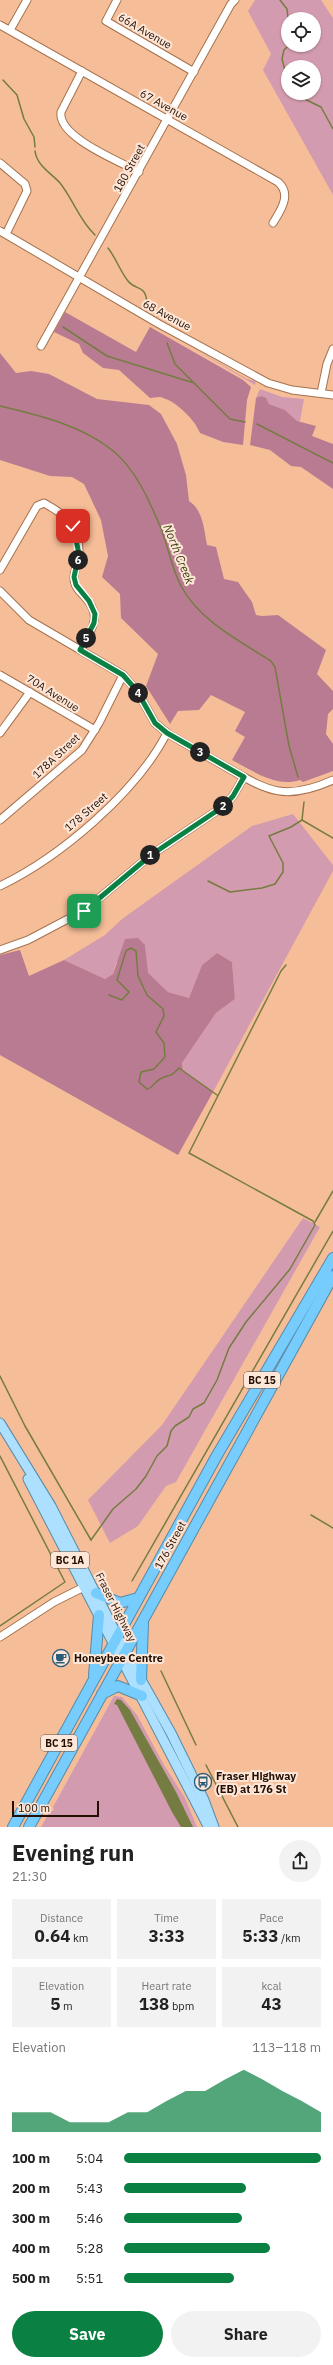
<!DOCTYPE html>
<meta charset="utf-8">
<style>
body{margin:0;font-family:"IBM Plex Sans",sans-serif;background:#f2f2f2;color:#222;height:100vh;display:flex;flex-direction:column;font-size:15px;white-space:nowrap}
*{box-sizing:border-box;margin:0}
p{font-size:13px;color:#767676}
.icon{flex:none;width:22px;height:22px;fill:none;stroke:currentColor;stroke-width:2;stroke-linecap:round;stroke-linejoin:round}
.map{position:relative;height:1827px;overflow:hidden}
.drawer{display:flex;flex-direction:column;background:#fff;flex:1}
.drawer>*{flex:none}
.tools{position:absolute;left:281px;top:12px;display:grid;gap:8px}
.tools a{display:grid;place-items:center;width:40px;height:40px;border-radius:50%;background:#fff;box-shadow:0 1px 3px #0004;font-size:20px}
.scale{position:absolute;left:12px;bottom:10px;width:87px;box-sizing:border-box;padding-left:4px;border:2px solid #241003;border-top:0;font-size:11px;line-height:14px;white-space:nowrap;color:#241003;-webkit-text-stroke:3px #fee7d8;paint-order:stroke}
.pin{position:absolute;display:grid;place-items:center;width:34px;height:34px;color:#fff;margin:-17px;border-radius:8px;box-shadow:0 2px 6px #0006}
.km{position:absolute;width:20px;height:20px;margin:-10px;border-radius:50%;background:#222;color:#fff;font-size:11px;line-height:20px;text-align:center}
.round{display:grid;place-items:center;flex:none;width:42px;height:42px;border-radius:21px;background:#f2f2f2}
.headline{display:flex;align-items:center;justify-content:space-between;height:68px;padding:0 12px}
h1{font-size:22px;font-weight:800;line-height:30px}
.stats{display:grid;grid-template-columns:repeat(3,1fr);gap:6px;height:68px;padding:4px 12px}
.stats div{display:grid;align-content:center;border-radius:0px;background:#f2f2f2;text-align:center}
.stats b{font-size:17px;font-weight:800}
.stats small{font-size:11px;font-weight:400}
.stats p{font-size:11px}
.chart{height:112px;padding:8px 12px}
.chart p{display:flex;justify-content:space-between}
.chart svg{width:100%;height:72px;margin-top:4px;fill:#0b8043;opacity:.7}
.primary-button{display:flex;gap:8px;margin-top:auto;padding:8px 12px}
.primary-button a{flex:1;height:46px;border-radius:24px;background:#0b8043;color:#fff;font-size:16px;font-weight:800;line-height:46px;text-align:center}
.primary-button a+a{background:#f2f2f2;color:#222}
ul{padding:0 12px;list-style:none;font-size:13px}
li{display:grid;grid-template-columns:64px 48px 1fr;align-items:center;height:30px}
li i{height:10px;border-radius:5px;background:#0b8043}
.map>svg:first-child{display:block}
.green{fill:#d39baf;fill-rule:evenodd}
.forest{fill:#b97b92}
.water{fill:#757c41}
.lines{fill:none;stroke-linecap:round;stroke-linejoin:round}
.stream{stroke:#757c41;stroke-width:1.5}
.minor-casing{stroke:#a5724e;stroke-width:9}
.major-casing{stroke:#598aa6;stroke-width:11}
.highway-casing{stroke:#598aa6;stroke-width:12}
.minor{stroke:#fff;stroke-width:7}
.major{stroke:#ace0fe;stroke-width:9}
.highway{stroke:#75ccfd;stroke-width:10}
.route-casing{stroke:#fff;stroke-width:8}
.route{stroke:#0b8043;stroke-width:5}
.labels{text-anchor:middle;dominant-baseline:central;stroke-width:4;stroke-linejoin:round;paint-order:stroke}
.shield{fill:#fee7d8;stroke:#655043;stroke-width:1}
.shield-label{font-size:10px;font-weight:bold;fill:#241003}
.street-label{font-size:11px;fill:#241003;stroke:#fee7d8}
.poi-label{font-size:11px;font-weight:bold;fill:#241003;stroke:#fee7d8;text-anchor:start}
.water-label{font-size:12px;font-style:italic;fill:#3a3f10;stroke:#fee7d8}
</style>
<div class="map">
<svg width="333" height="1827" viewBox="0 0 333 1827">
<rect width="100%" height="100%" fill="#f6be98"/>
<g class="green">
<path d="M 255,0 L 321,0 L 333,18 L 333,195 L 263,70 L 271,54 L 248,11 ZM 288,19 L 314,19 L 314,45 L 288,45 ZM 288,67 L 314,67 L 314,93 L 288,93 Z"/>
<path d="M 152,324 L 176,336 L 177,339 L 247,379 L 256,381 L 255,385 Z"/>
<path d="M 260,389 L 282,397 L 304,399 L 300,421 L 298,422 L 285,410 L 269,404 L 261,396 L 256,398 Z"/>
<path d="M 293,814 L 333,865 L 333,871 L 213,1092 L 183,1071 L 182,1063 L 216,1013 L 235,999 L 232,962 L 217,953 L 202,965 L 189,998 L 168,992 L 147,973 L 145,945 L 116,963 L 113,974 L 105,979 L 64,960 L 105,935 L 122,919 L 252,826 Z"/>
<path d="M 303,1218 L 320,1227 L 176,1482 L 166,1486 L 138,1526 L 110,1543 L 88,1500 L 162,1425 Z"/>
<path d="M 114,1696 L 122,1697 L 137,1715 L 164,1765 L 185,1798 L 197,1827 L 41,1827 L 49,1813 L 54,1810 L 53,1807 Z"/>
</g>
<g class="forest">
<path d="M 65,312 L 136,352 L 150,327 L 243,380 L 251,387 L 247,400 L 243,445 L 223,442 L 200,433 C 195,420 177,402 163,398 C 160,396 154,398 150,398 L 119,370 L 103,368 L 83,353 L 79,344 L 54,332 Z"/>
<path d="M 0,353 L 16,373 L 31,371 L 49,374 L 97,399 L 149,405 L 161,414 L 177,444 L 186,475 L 189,501 C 203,510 204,529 207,545 L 216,547 L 224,579 L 238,582 L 252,602 L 256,615 L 262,616 L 278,615 L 326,650 L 317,674 L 333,691 L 333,709 L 328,714 L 326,734 L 333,744 L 333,771 L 303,782 L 300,780 C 276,788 253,771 232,760 L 245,737 L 235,731 L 245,712 L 211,695 L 199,710 L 178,711 L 170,724 L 146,686 L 158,654 L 121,618 L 120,594 L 102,577 L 108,556 L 101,520 L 84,484 L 72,477 L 50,476 L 0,460 Z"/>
<path d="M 261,396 L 266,398 L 269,404 L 285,410 L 297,421 L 316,426 L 312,436 L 333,444 L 333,489 L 301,467 L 291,466 L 270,450 L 250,445 L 256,398 Z"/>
<path d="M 138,938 L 145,945 L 148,973 L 168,992 L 189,998 L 202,965 L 217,953 L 232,962 L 235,999 L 216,1013 L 182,1063 L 183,1071 L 213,1092 L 178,1155 L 0,1055 L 0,955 L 20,950 L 29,976 L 64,960 L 105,979 L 113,974 L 125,939 Z"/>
</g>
<path class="water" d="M 117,1699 L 121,1700 L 130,1710 L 176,1792 L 193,1827 L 181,1827 L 172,1812 L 117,1705 L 114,1704 Z"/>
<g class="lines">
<g class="stream">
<path d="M 280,0 L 287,9 L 288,18"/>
<path d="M 3,80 L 17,95 L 24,119 L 34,137 L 35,147"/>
<path d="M 288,82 L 282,59 L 284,50 L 289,45"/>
<path d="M 292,93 L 321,107 L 333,129"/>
<path d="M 35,151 C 37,166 51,173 60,183 C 73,199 79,220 95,235"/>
<path d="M 108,248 C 116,258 120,271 128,281 C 136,291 145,284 147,302"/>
<path d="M 63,327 L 107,356 L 194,383"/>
<path d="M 167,343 L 175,364 L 230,419 L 245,422"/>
<path d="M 0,406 C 38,415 81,425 112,450 C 135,468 149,500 160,526 C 168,545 171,567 181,586 C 200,621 238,640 271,661 L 275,667 L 289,746 L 298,777"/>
<path d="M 257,424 L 333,463"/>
<path d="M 304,802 L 302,820 L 333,838"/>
<path d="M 208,881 L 230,892 L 262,888 L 275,884 L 283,872 L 283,863 L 269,836 L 291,827 L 302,820"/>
<path d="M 109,995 L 122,1000 L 129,992 L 117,980 L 126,951 L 131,948 L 136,951 L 138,976 L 147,995 L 163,1009 L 164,1016 L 156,1032 L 164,1043 L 165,1057 L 154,1069 L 141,1072 L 139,1082 L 147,1089 C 153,1088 154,1082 160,1079 C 169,1074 170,1078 179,1068 L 217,1095"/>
<path d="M 315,1222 L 333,1191"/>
<path d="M 0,1376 L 25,1426 L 91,1540"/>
<path d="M 0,1456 L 65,1582 L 0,1626"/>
<path d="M 311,1515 L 333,1528"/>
<path d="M 91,1540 L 113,1509 L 136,1489 L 146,1476 L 157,1456 L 167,1446 L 171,1431 L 175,1426 L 189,1417 L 193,1409 L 204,1403 L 217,1380 L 229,1348 L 246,1322 L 290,1269 L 315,1225 L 313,1221 L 189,1153 L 281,971 L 286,965"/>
<path d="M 132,1581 L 333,1231"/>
<path d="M 161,1671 L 196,1745"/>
<path d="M 206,1765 L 238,1827"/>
</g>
<g class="minor-casing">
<g id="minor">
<path d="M 117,0 L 106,21 L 194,72"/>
<path d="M 0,25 L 278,182 C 292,194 281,210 273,223"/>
<path d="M 10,30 L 27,0"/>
<path d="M 82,71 L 61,112 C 57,137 121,162 139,172"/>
<path d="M 0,163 L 25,184 L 27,191 L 6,234"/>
<path d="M 0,231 L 159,324 L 268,383 L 292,390 L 333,395"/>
<path d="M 41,346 L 231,4 L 235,0"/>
<path d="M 321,393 L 327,364 L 333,349"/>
<path d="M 0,570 L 37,506 L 44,503 C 66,515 80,526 79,554 C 79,562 74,570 74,578 C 74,586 79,591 84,596 C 104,617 91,630 80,650"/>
<path d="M 0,591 L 29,620 L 123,675 L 137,691 L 155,723 L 167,733 C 187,745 207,756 228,768 C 269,792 286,801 333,780"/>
<path d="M 0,675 L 95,730"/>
<path d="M 0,733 L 30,692"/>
<path d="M 0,820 L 82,750 L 99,723 L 123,675"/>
<path d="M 0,886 C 60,857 136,793 167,733"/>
<path d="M 0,950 L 28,940 L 85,910 L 151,855 L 224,806 L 233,796 L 244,777"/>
<path d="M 0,1637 L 54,1602 L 84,1587"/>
</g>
</g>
<g class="major-casing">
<g id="major">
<path d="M 0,1423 L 51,1506 L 125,1651 L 171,1733 L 204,1800 L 214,1827"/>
<path d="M 28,1479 L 208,1826"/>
</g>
</g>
<g class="highway-casing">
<g id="highway">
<path d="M 96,1593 L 120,1603 L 138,1598"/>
<path d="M 94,1675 L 99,1615"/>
<path d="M 141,1680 L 143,1624"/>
<path d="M 102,1694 L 118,1686 L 142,1696"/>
<path d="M 13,1827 L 216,1457 L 333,1258"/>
<path d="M 29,1827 L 333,1276"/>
</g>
</g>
<use href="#minor" class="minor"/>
<use href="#major" class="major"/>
<use href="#highway" class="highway"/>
</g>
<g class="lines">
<g class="route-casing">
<path id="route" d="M 73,526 L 79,554 L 74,577 L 76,585 L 89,601 L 95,614 L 94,623 L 80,650 L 123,675 L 137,691 L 155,723 L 167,733 L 244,777 L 233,796 L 224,806 L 151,855 L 84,911"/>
</g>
<use href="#route" class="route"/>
</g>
<defs>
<g id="cafe-ring" transform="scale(0.9)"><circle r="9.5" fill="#fee7d8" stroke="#295d79" stroke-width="1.5"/><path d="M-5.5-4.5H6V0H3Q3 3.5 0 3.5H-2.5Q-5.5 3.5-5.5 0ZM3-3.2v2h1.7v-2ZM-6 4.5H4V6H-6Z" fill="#295d79"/></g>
<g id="bus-ring" transform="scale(0.9)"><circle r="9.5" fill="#fee7d8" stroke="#295d79" stroke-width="1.5"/><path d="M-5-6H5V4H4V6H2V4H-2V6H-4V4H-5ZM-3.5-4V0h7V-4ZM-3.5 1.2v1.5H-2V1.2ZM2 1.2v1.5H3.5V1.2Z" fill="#295d79"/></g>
</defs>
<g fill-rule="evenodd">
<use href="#cafe-ring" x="61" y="1658"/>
<use href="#bus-ring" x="203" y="1782"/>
</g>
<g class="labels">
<g class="shield">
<rect x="244" y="1372" width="36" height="16" rx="3"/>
<rect x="51" y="1552" width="38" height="16" rx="3"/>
<rect x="41" y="1735" width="36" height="16" rx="3"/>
</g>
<g class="shield-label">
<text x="262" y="1380">BC 15</text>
<text x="70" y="1560">BC 1A</text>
<text x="59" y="1743">BC 15</text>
</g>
<g class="street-label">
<text transform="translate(145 31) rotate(30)">66A Avenue</text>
<text transform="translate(164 105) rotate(29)">67 Avenue</text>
<text transform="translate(129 168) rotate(-61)">180 Street</text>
<text transform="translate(167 315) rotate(28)">68 Avenue</text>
<text transform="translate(53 693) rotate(32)">70A Avenue</text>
<text transform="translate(56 756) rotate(-43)">178A Street</text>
<text transform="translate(86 812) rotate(-41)">178 Street</text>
<text transform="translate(170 1545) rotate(-61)">176 Street</text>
<text transform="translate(116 1607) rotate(63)">Fraser Highway</text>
</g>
<g class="poi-label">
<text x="74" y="1658">Honeybee Centre</text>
<text x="216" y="1776">Fraser Highway<tspan x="216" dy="13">(EB) at 176 St</tspan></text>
</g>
<g class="water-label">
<text transform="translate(179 554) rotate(68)">North Creek</text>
</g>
</g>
</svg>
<div class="tools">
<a><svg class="icon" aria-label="locate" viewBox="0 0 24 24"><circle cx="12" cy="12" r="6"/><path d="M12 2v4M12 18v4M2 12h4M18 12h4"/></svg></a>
<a><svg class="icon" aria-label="layers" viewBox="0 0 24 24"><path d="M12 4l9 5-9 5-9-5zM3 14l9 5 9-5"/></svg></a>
</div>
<div class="scale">100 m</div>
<div class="pin" style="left:84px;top:911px;background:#1e9e55"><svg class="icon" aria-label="arrive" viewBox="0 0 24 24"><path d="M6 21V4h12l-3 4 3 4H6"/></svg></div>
<div class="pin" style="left:73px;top:526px;background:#d93025"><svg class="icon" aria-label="check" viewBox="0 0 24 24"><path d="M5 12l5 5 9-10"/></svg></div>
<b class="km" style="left:150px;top:855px">1</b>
<b class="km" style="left:223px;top:806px">2</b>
<b class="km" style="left:200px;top:752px">3</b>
<b class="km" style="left:138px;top:693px">4</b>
<b class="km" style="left:86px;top:638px">5</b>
<b class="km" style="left:78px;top:560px">6</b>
</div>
<section class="drawer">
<div class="headline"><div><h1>Evening run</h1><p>21:30</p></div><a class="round"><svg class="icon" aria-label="share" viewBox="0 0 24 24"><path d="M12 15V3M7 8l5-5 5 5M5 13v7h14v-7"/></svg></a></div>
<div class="stats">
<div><p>Distance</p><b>0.64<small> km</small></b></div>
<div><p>Time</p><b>3:33</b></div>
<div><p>Pace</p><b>5:33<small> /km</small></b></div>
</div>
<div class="stats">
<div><p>Elevation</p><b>5<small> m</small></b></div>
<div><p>Heart rate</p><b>138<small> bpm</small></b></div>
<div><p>kcal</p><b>43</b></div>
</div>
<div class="chart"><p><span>Elevation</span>113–118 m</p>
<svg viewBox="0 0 160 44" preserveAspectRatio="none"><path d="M0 44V32L10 32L20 32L30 38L40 38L50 38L60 32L70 32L80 25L90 19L100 19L110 12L120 6L130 12L140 19L150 25L160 32V44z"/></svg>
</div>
<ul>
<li><b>100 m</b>5:04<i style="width:100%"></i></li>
<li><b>200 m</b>5:43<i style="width:62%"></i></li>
<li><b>300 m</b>5:46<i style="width:60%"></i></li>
<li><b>400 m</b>5:28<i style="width:74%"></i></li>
<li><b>500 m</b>5:51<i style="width:56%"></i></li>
</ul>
<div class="primary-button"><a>Save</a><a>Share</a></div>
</section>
